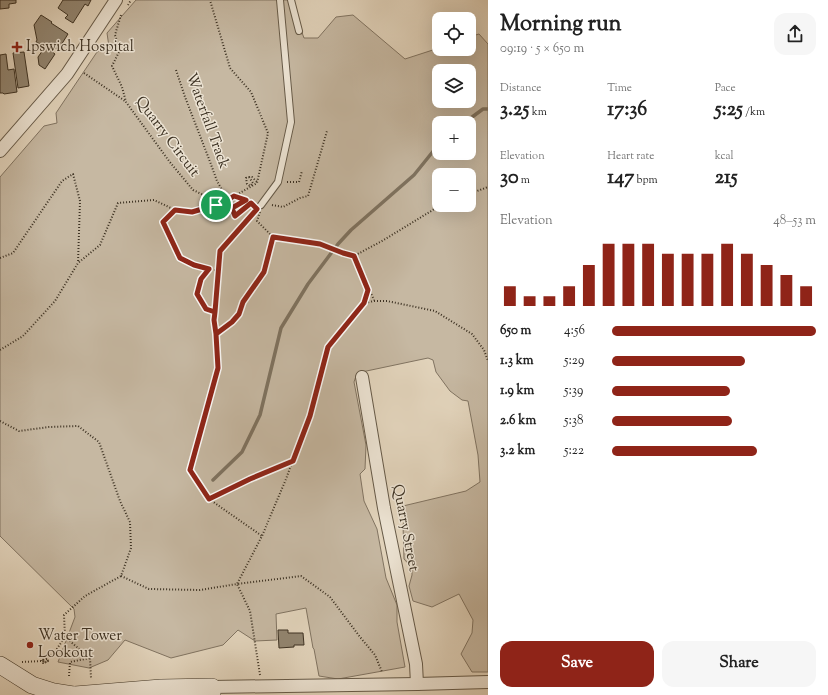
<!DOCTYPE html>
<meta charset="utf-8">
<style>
body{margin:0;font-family:"Sorts Mill Goudy",serif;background:#f6f6f6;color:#222;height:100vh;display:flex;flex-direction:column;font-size:15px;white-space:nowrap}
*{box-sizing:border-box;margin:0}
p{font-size:13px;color:#767676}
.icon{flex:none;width:22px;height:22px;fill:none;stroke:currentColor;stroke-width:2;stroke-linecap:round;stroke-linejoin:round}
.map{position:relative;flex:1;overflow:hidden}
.side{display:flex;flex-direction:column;background:#fff;width:340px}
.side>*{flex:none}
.fabs{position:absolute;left:432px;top:12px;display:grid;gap:8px}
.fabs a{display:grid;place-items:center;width:44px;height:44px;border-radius:8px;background:#fff;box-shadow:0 4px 16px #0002;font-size:20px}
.pin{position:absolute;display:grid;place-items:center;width:34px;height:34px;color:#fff;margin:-17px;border:2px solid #fff;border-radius:50%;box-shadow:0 1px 4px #0007}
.round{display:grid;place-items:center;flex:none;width:42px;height:42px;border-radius:12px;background:#f6f6f6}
.summary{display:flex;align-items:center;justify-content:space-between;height:68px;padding:0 12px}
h1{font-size:22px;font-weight:700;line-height:30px}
.metrics{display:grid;grid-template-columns:repeat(3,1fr);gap:6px;height:68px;padding:4px 12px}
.metrics div{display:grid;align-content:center}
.metrics b{font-size:20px;font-weight:700}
.metrics small{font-size:11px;font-weight:400}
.metrics p{font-size:11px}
.chart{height:112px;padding:8px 12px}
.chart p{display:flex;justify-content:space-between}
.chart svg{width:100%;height:72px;margin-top:4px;stroke:#8f2418;stroke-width:6}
.button{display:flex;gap:8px;margin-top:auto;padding:8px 12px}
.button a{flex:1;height:46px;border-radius:12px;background:#8f2418;color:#fff;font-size:16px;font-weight:700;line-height:46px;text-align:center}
.button a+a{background:#f6f6f6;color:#222}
ul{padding:0 12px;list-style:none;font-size:13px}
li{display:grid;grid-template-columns:64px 48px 1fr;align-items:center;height:30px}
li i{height:10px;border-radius:5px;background:#8f2418}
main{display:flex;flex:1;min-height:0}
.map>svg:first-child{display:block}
.green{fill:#c6b8a2;stroke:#817462;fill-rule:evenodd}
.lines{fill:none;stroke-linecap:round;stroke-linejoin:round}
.stream{stroke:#7e725f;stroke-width:3.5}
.building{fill:#928672;stroke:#3c3122}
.lane-casing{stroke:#665a48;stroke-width:8}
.street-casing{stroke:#665a48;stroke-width:14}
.secondary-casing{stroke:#3c3122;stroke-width:18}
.path{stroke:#3c3122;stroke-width:2;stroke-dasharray:1 2;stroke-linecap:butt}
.lane{stroke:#ece3d3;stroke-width:6}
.street{stroke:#ece3d3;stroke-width:12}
.secondary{stroke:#ece3d3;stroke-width:17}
.path-bridge{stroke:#3c3122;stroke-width:2;stroke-dasharray:1 2;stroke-linecap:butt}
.route-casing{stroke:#fff;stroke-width:8}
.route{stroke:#8f2418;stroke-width:5}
.poi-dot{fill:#8f2418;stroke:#ece3d3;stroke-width:1.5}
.labels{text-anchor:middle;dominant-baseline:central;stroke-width:3;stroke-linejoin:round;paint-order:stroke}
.poi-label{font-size:15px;fill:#3c3122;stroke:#ece3d3;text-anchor:start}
.street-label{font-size:15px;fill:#3c3122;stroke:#ece3d3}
</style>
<main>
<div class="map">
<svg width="488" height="695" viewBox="0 0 488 695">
<rect width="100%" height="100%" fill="#e2d4bc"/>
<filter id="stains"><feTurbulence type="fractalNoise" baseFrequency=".005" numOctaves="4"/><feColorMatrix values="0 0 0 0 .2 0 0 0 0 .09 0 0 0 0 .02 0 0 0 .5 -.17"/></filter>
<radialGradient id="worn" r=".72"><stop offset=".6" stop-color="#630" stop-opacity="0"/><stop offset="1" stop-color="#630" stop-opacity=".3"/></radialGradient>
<path class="green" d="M 136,0 L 290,0 L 304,38 L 318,38 L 336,17 L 353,15 L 405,59 L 439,48 L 439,49 L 469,49 L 469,37 L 479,34 L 488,44 L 488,672 L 472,672 L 461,654 L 472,633 L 473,620 L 459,594 L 432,607 L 413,601 L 409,586 L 412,575 L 412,568 L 404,559 L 403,524 L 406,520 L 403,506 L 466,491 L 480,482 L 478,455 L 468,401 L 462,400 L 450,391 L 436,372 L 433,360 L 428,358 L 357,373 L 354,382 L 366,445 L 365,469 L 360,474 L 364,501 L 377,529 L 386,578 L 397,605 L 397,622 L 405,667 L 338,679 L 319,676 L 314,649 L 313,648 L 306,608 L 276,614 L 277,640 L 255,641 L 238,630 L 223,645 L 171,658 L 125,640 L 108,660 L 89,668 L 58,662 L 75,617 L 74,609 L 0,536 L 0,177 L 44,126 L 57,123 L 56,113 L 97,52 L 109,47 L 107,33 ZM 439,71 L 469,71 L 469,101 L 439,101 ZM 439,123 L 469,123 L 469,153 L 439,153 ZM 439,175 L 469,175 L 469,205 L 439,205 Z"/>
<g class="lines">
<g class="stream">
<path d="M 464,123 L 483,109 L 488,109"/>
<path d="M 213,480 L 242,452 L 260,415 L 281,328 L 308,284 L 338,244 L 351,230 L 414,175 L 439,144"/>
</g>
</g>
<g class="building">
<path d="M 0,0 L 16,0 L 16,3 L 9,4 L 9,8 L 0,9 Z"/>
<path d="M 63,0 L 91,0 L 88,6 L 85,4 L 73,23 L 65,18 L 68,15 L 58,8 Z"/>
<path d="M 41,15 L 52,22 L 51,23 L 68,34 L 58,50 L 53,46 L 55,43 L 55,42 L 53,45 L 49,42 L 46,47 L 55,54 L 45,69 L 39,65 L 38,57 L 43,50 L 38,47 L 40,44 L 36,42 L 37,40 L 34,25 Z"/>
<path d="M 24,52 L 29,86 L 18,88 L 13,53 Z"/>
<path d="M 6,54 L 8,70 L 14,69 L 17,92 L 4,94 L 3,93 L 0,93 L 0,55 Z"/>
<path d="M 278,630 L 288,630 L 288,633 L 303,633 L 304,645 L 294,645 L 294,647 L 279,648 Z"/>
</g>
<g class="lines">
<g class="lane-casing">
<g id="lane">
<path d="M 291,0 L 299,31"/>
<path d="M 261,205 L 278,182 L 291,122 L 280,0"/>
</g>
</g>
<g class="street-casing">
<g id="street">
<path d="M 0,151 L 67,74 L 116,0"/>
<path d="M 362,377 L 384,508 L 416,664 L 417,684"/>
<path d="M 212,687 L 417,684 L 488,682"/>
</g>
</g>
<g class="secondary-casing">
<g id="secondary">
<path d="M 0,665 L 32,685 L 54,692 L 73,695"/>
<path d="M 75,695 L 161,688 L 212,687 L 212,695"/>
</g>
</g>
<g class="path">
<path d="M 128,5 L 131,0"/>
<path d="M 121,15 L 115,35 L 120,50 L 112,66 L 122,87 L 126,102 L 169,161 L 193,190 L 210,198 L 216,205 L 226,201 L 257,183 L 268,133 L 251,92 L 230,68 L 210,0"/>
<path d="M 176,70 L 185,97 L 209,159 L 217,181 L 222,190 L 226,201"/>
<path d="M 84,73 L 125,101"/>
<path d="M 249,177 L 253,183 L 250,186 L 247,184 L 246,178 L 249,177 L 252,177 L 257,182"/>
<path d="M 287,182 L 299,182 L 302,171"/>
<path d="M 469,194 L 488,187"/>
<path d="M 234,196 L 246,199 L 232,208 L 235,216 L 251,203 L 253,205"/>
<path d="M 272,205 L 283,207 L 300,198 L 308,196 L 327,131"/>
<path d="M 175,210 L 163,223 L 180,258 L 194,265 L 218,271"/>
<path d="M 255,210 L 220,251 L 214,320 L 216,334 L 218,368 L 190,470 L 209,499 L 250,479 L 293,461"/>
<path d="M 260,212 L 257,221 L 273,237 L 319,244 L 343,253 L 354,256 L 382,241 L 441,205"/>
<path d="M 354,256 L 374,300"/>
<path d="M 0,258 L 13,253 L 62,181 L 73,174 L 80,201 L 78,263"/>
<path d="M 209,269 L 201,279 L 197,294 L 206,309 L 215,312"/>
<path d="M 364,303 L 368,290"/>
<path d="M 216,334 L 231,322 L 239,314 L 243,303 L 264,272 L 273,237"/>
<path d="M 0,350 L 23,336 L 55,301 L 78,263 L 100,245 L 118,203 L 154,200 L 175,210 L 192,212 L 216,205"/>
<path d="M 0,421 L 19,431 L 49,427 L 78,426 L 99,442 L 120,501 L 130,522 L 131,548 L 121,576 L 85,596 L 64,615 L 65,637 L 54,653 L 41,661"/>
<path d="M 209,499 L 262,536"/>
<path d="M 121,576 L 149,589 L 200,590 L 237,584 L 262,536 L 286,479 L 309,416 L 328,347 L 364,303 L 374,301 L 387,301 L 435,311 L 472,334 L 484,350 L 488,361"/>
<path d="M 65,637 L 90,658 L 91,678"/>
<path d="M 43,661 L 44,663 L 48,661 L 47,659 L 46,659"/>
<path d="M 22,662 L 42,661"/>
<path d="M 260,675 L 250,611 L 237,584 L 301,576 L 330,597 L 360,637 L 375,655 L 382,672"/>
<path d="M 69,676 L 70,662 L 90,658"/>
</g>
<use href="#lane" class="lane"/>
<use href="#street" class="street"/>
<use href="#secondary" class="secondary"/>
<path class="path-bridge" d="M 41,657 L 43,663 L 48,661 L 47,658 L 43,660 L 43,661"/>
</g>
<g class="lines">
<g class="route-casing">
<path id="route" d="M 216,205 L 192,212 L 175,210 L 163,222 L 180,258 L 194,265 L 209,269 L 201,279 L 197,294 L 206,309 L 215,312 L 214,320 L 216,334 L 232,322 L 239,314 L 243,302 L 264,272 L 273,237 L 320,244 L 343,253 L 354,256 L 368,290 L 364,303 L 328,347 L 310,416 L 293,461 L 250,479 L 209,499 L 190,470 L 218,368 L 216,334 L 214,320 L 215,312 L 220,251 L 257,209 L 251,203 L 235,216 L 232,208 L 246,200 L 234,196 L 226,201 L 216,205"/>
</g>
<use href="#route" class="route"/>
</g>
<g class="poi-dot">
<path d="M15 41h4v4h4v4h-4v4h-4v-4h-4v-4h4z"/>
<circle cx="30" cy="645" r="4"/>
</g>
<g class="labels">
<g class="poi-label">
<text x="26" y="47">Ipswich Hospital</text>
<text x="38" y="636">Water Tower<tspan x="38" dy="17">Lookout</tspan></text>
</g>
<g class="street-label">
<text transform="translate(207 121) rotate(70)">Waterfall Track</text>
<text transform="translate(167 137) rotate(53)">Quarry Circuit</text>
<text transform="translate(405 528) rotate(79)">Quarry Street</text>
</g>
</g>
<rect width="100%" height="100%" filter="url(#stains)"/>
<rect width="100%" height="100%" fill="url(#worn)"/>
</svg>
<div class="fabs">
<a><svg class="icon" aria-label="locate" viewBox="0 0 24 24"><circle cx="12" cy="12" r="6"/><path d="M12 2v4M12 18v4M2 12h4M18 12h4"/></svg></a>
<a><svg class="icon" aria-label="layers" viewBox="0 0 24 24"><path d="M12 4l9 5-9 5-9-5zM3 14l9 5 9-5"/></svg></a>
<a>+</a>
<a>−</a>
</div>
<div class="pin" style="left:216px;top:205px;background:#1e9e55"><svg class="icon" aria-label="arrive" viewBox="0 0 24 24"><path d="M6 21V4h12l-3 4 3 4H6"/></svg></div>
</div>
<section class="side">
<div class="summary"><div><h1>Morning run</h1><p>09:19 · 5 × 650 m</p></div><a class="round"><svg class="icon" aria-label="share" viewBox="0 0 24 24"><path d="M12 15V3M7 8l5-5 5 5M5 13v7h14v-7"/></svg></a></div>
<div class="metrics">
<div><p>Distance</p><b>3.25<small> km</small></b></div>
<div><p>Time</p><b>17:36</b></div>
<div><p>Pace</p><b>5:25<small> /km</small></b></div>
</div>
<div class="metrics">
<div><p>Elevation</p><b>30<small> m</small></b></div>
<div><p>Heart rate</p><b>147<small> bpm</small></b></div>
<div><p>kcal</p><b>215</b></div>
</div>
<div class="chart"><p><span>Elevation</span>48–53 m</p>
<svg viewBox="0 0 160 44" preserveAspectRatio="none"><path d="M5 44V32M15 44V38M25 44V38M35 44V32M45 44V19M55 44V6M65 44V6M75 44V6M85 44V12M95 44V12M105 44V12M115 44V6M125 44V12M135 44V19M145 44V25M155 44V32"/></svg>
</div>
<ul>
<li><b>650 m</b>4:56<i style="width:100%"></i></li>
<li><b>1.3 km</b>5:29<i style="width:65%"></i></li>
<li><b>1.9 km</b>5:39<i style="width:58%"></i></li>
<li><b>2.6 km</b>5:38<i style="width:59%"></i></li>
<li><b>3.2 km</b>5:22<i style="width:71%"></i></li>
</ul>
<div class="button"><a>Save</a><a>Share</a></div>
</section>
</main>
